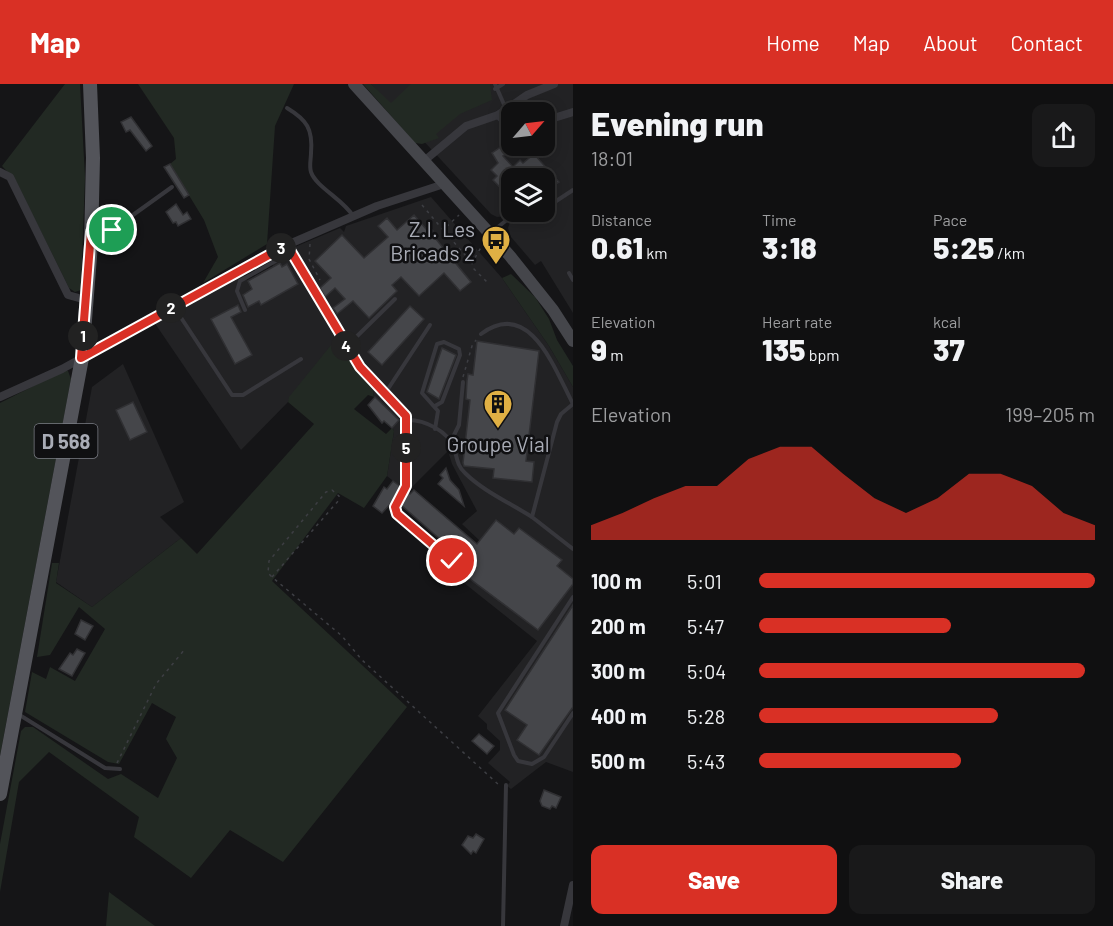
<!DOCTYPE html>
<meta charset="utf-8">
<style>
body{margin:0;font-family:Barlow,sans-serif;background:#19191a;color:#f1f3f6;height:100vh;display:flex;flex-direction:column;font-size:22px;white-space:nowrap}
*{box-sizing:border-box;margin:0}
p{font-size:20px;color:#9c9d9f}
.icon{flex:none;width:33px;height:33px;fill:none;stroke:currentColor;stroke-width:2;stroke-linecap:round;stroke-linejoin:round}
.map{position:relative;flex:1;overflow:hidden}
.drawer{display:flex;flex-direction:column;background:#101011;width:540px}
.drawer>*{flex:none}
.needle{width:39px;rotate:62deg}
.tools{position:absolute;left:501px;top:18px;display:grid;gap:12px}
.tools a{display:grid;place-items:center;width:54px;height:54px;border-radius:12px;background:#101011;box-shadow:0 3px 15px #0003,0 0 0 2px #303031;font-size:30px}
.pin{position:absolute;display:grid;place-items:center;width:51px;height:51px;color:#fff;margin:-26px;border:3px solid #fff;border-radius:50%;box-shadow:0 2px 6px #0007}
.km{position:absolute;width:30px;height:30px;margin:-15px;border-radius:50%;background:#222;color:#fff;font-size:16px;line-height:30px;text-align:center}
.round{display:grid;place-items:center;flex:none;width:63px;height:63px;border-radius:12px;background:#19191a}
.head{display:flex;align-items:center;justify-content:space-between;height:102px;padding:0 18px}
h1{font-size:33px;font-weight:800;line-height:45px}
.figures{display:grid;grid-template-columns:repeat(3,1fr);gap:9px;height:102px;padding:6px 18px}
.figures div{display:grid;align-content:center}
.figures b{font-size:30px;font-weight:800}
.figures small{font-size:16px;font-weight:400}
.figures p{font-size:16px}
.chart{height:168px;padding:12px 18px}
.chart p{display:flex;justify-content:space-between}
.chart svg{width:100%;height:108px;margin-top:6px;fill:#d93025;opacity:.7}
.button{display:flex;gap:12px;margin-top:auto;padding:12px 18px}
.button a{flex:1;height:69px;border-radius:12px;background:#d93025;color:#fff;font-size:24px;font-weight:800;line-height:69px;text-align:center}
.button a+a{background:#19191a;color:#f1f3f6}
ul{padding:0 18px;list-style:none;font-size:20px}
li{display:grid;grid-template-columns:96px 72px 1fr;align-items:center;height:45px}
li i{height:15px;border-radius:8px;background:#d93025}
header{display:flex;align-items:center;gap:36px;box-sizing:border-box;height:84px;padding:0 30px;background:#d93025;color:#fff}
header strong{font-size:28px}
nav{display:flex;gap:33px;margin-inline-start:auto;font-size:21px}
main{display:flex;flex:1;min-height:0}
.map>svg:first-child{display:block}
.built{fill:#222224;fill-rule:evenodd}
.green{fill:#222923}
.building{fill:#45464a;stroke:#303033;stroke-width:1.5}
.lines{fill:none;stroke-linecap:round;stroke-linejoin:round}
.path{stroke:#3d3e43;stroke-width:1.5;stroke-dasharray:3 4.5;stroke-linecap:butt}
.lane{stroke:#37373c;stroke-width:4}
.street{stroke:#37373c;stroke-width:8}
.secondary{stroke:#45464b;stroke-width:12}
.primary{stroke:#53545a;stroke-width:14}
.route-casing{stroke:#fff;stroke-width:12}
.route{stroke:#d93025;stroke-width:8}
.labels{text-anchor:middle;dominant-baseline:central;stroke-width:5;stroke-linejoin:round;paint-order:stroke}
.shield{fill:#101012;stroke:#7b7d85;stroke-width:1.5}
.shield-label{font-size:20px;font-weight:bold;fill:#a9acb6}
.poi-label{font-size:21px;fill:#a9acb6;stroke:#101012;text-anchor:end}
</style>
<header>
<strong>Map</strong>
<nav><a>Home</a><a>Map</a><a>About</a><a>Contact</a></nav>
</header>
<main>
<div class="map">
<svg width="573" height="842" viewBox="0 0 573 842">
<rect width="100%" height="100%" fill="#151517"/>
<g class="built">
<path d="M 371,0 L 573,0 L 573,229 L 541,177 L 535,181 L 511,153 L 508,144 L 510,138 L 505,132 L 497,133 L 491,130 ZM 512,28 L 544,28 L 544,62 L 512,62 ZM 512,94 L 544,94 L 544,128 L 512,128 Z"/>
<path d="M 431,113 L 502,194 L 549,262 L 573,303 L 573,688 L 546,678 L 511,705 L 507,702 L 510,698 L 488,679 L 500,666 L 500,657 L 487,645 L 487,640 L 478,632 L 537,557 L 454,491 L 480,457 L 462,440 L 477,427 L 452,380 L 448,367 L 407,408 L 387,392 L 394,347 L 392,344 L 399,335 L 374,313 L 373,306 L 336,256 L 288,318 L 241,366 L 154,238 L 243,189 L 247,196 L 273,182 L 270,175 L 283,168 L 340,144 L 344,148 L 346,142 Z"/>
<path d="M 123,280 L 184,418 L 160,433 L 181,454 L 92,523 L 56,498 L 92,303 Z"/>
</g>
<g class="green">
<path d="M 65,0 L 80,0 L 85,93 L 81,206 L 75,208 L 69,204 L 16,97 L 2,82 Z"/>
<path d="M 138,0 L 294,0 L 275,42 L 267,160 L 203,199 L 218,173 L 204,136 L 170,80 L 176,75 L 174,54 Z"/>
<path d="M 363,0 L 371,0 L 391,19 L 411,0 L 490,0 L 492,16 L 460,30 L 436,50 L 439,54 L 422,60 L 415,59 Z"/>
<path d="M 511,190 L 535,213 L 549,235 L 557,256 L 573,282 L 573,303 L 549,262 L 502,194 Z"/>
<path d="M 336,255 L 373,306 L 374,313 L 368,311 L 354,325 L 386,350 L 392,344 L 394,347 L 387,392 L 364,424 L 338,409 L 272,497 L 407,623 L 283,778 L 230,746 L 191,794 L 134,753 L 139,733 L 49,668 L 19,698 L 0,808 L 0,760 L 21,647 L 25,643 L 33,643 L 108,695 L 121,690 L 158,714 L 177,674 L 166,655 L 176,633 L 152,619 L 119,680 L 108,678 L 25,628 L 32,588 L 46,595 L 50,583 L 75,597 L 105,545 L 79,523 L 50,571 L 37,573 L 52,479 L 59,479 L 56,499 L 92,523 L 181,454 L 197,470 L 314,340 L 288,318 L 289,313 Z"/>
<path d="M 63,287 L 68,287 L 71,295 L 0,672 L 0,319 Z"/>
<path d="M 109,808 L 155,842 L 106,842 Z"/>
</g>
<g class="building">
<path d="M 131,33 L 152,62 L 146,67 L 130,46 L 126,48 L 121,38 Z"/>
<path d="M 508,58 L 512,66 L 503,72 L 513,83 L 520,76 L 523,79 L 534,70 L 559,98 L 544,107 L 544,94 L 512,94 L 512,116 L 493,96 L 497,92 L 491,86 L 498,79 L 492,69 Z"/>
<path d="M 170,80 L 189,111 L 184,114 L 164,83 Z"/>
<path d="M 176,120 L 183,131 L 187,128 L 191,135 L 178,142 L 176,138 L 173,139 L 166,128 Z"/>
<path d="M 414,131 L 426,145 L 429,142 L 433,147 L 431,149 L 471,198 L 460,207 L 444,189 L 419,212 L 401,193 L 392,201 L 397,207 L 369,234 L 353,217 L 337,230 L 333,224 L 345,215 L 335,204 L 325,213 L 320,204 L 331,194 L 315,177 L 342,151 L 364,174 L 388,153 L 378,142 L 387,134 L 397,146 Z"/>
<path d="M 280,179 L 282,183 L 287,180 L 298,200 L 261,221 L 259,217 L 248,223 L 243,211 L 252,205 L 248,197 Z"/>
<path d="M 238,221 L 241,228 L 231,233 L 252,271 L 235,280 L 211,235 Z"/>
<path d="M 410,222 L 424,235 L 382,281 L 368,268 Z"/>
<path d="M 477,257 L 539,267 L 526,377 L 534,378 L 532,398 L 493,394 L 494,385 L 464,382 L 463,379 L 470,316 L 466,315 L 467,297 L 468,290 L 473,291 Z"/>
<path d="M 442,264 L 456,271 L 439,315 L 427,308 Z"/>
<path d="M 375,313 L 399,336 L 392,344 L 384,337 L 382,339 L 368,321 Z"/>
<path d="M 133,318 L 147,348 L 130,356 L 116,326 Z"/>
<path d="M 446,384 L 450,396 L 459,406 L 464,422 L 438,400 L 443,394 L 440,391 Z"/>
<path d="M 393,397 L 401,403 L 394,416 L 382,429 L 373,422 L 384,403 L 387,405 Z"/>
<path d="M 414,406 L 477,460 L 496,436 L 514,450 L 519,444 L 562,476 L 557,482 L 573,495 L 573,500 L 538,546 L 458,486 L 470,468 L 469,463 L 464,462 L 457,470 L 401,421 L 408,408 L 410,410 Z"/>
<path d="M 573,521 L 573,623 L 539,671 L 517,656 L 527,641 L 505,626 Z"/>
<path d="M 81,536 L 93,542 L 85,556 L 75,550 Z"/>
<path d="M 77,565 L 85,569 L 72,592 L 59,585 L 70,569 L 73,571 Z"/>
<path d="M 479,650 L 494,662 L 487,670 L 472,657 Z"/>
<path d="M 544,706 L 561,713 L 556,724 L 552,722 L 550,725 L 542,722 L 540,717 Z"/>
<path d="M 476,750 L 484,755 L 476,769 L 473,767 L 471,770 L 462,761 L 468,752 L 473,754 Z"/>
</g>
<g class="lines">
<g class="path">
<path d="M 422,121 L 443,146 L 459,131"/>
<path d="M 444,147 L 466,172"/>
<path d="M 484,158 L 472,179 L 474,185 L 488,199"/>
<path d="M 310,160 L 309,175 L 320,196"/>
<path d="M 463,293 L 472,262 L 476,256"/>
<path d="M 272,493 L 339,416 L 339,412 L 332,406 L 326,408 L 269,477 L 268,489 L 272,493 L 342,552 L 362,576 L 499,701"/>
<path d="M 117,679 L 156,600 L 185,565"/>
</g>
<g class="lane">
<path d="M 495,0 L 506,25"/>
<path d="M 495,5 L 503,0"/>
<path d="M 287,24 C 307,36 313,45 311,69 C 311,75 309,82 311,88 C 316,103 344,116 353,132"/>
<path d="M 544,125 L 573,106"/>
<path d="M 493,147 L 508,135 L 529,135 L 540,128"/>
<path d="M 95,148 L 112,146 L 172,103"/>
<path d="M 569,189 L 573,196"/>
<path d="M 174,223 L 232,311 L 243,311 L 301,275"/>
<path d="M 245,226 L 237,207 L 240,197 L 279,175"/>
<path d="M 481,250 C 530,213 555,286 573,320"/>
<path d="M 347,262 L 395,215"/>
<path d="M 386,308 L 430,241"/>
<path d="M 573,320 L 561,330 L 557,338 L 532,433 L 573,465"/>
<path d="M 408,336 C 425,336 448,347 454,364 C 457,373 457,382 465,389 C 483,407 510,419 532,433"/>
<path d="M 435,345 L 438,327 L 422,309 L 437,260 L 444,258 L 459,265 L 460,271 L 442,318 L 435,322"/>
<path d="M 451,357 L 459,341 L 463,298"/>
<path d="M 406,361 L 406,402 L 395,423 L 397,430 L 452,477 L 457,477 L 466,466"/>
<path d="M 573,513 L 498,629 L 514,671 L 518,677 L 532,680 L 544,673 L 573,629"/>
<path d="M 18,630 L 105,684 L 120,685"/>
<path d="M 503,842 L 506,701"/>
</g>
<g class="street">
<path d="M 498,31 L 512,44"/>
<path d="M 544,37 L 573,28"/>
<path d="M 424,77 L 466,42 L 498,31 L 527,11 L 554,0"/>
<path d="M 0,88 L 10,93 L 68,211 L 86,216"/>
<path d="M 287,161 L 360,283 L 404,327 L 408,338 L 406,361"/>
<path d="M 0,313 L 62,285 L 287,161 L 377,122 L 444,100"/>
<path d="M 564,842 L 573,801"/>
</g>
<path class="secondary" d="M 354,0 L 510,172 L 553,226 L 573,257"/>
<path class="primary" d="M 0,710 L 82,274 L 91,160 L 93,74 L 90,0"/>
</g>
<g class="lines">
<g class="route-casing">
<path id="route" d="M 112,146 L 91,148 L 81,274 L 287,161 L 360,283 L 406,332 L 406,402 L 395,423 L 397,430 L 452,477"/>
</g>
<use href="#route" class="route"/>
</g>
<defs>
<g id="bus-pin" transform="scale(1.5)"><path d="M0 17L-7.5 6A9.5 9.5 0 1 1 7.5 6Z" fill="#e0b044" stroke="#101012"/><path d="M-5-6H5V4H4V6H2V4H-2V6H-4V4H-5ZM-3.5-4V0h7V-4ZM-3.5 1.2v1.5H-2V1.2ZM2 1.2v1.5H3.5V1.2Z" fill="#111"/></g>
<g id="building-pin" transform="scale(1.5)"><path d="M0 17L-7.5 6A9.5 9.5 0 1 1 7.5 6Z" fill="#e0b044" stroke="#101012"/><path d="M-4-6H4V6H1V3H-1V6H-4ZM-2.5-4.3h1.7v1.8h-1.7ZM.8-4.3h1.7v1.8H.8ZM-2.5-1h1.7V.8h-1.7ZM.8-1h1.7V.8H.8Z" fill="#111"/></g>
</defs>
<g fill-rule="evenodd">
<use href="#bus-pin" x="496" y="156"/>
<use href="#building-pin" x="498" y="320"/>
</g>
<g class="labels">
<rect class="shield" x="34.5" y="340" width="63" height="34" rx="4.5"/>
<g class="shield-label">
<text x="66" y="357">D 568</text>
</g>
<g class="poi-label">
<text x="475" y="144">Z.I. Les<tspan x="475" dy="24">Bricads 2</tspan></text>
<text x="498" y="359" text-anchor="middle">Groupe Vial</text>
</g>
</g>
</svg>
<div class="tools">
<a><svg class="needle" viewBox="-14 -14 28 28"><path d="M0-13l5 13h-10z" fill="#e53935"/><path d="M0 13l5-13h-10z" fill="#9c9d9f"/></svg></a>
<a><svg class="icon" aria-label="layers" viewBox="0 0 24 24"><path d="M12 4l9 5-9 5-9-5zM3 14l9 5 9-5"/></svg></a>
</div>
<div class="pin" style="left:112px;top:146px;background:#1e9e55"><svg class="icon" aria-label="arrive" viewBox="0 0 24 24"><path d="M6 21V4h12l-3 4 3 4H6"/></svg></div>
<div class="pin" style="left:452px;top:477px;background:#d93025"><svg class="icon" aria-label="check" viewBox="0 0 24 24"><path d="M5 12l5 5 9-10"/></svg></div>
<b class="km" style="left:83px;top:252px">1</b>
<b class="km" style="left:171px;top:224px">2</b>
<b class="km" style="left:281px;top:164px">3</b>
<b class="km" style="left:346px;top:262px">4</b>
<b class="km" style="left:406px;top:364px">5</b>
</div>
<section class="drawer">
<div class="head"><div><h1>Evening run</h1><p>18:01</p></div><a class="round"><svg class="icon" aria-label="share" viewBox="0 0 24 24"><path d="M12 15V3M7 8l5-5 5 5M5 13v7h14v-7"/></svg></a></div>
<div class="figures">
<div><p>Distance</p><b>0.61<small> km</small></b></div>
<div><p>Time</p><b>3:18</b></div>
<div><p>Pace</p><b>5:25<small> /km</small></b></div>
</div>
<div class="figures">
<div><p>Elevation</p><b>9<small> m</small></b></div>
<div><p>Heart rate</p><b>135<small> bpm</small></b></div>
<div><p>kcal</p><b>37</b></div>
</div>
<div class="chart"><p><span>Elevation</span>199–205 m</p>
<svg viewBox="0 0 160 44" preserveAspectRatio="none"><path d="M0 44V38L10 33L20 27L30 22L40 22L50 11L60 6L70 6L80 17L90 27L100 33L110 27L120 17L130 17L140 22L150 33L160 38V44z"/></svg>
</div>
<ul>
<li><b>100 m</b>5:01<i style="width:100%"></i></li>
<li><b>200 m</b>5:47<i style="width:57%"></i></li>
<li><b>300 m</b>5:04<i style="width:97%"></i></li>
<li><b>400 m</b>5:28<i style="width:71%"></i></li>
<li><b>500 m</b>5:43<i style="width:60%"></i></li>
</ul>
<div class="button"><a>Save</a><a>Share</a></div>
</section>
</main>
